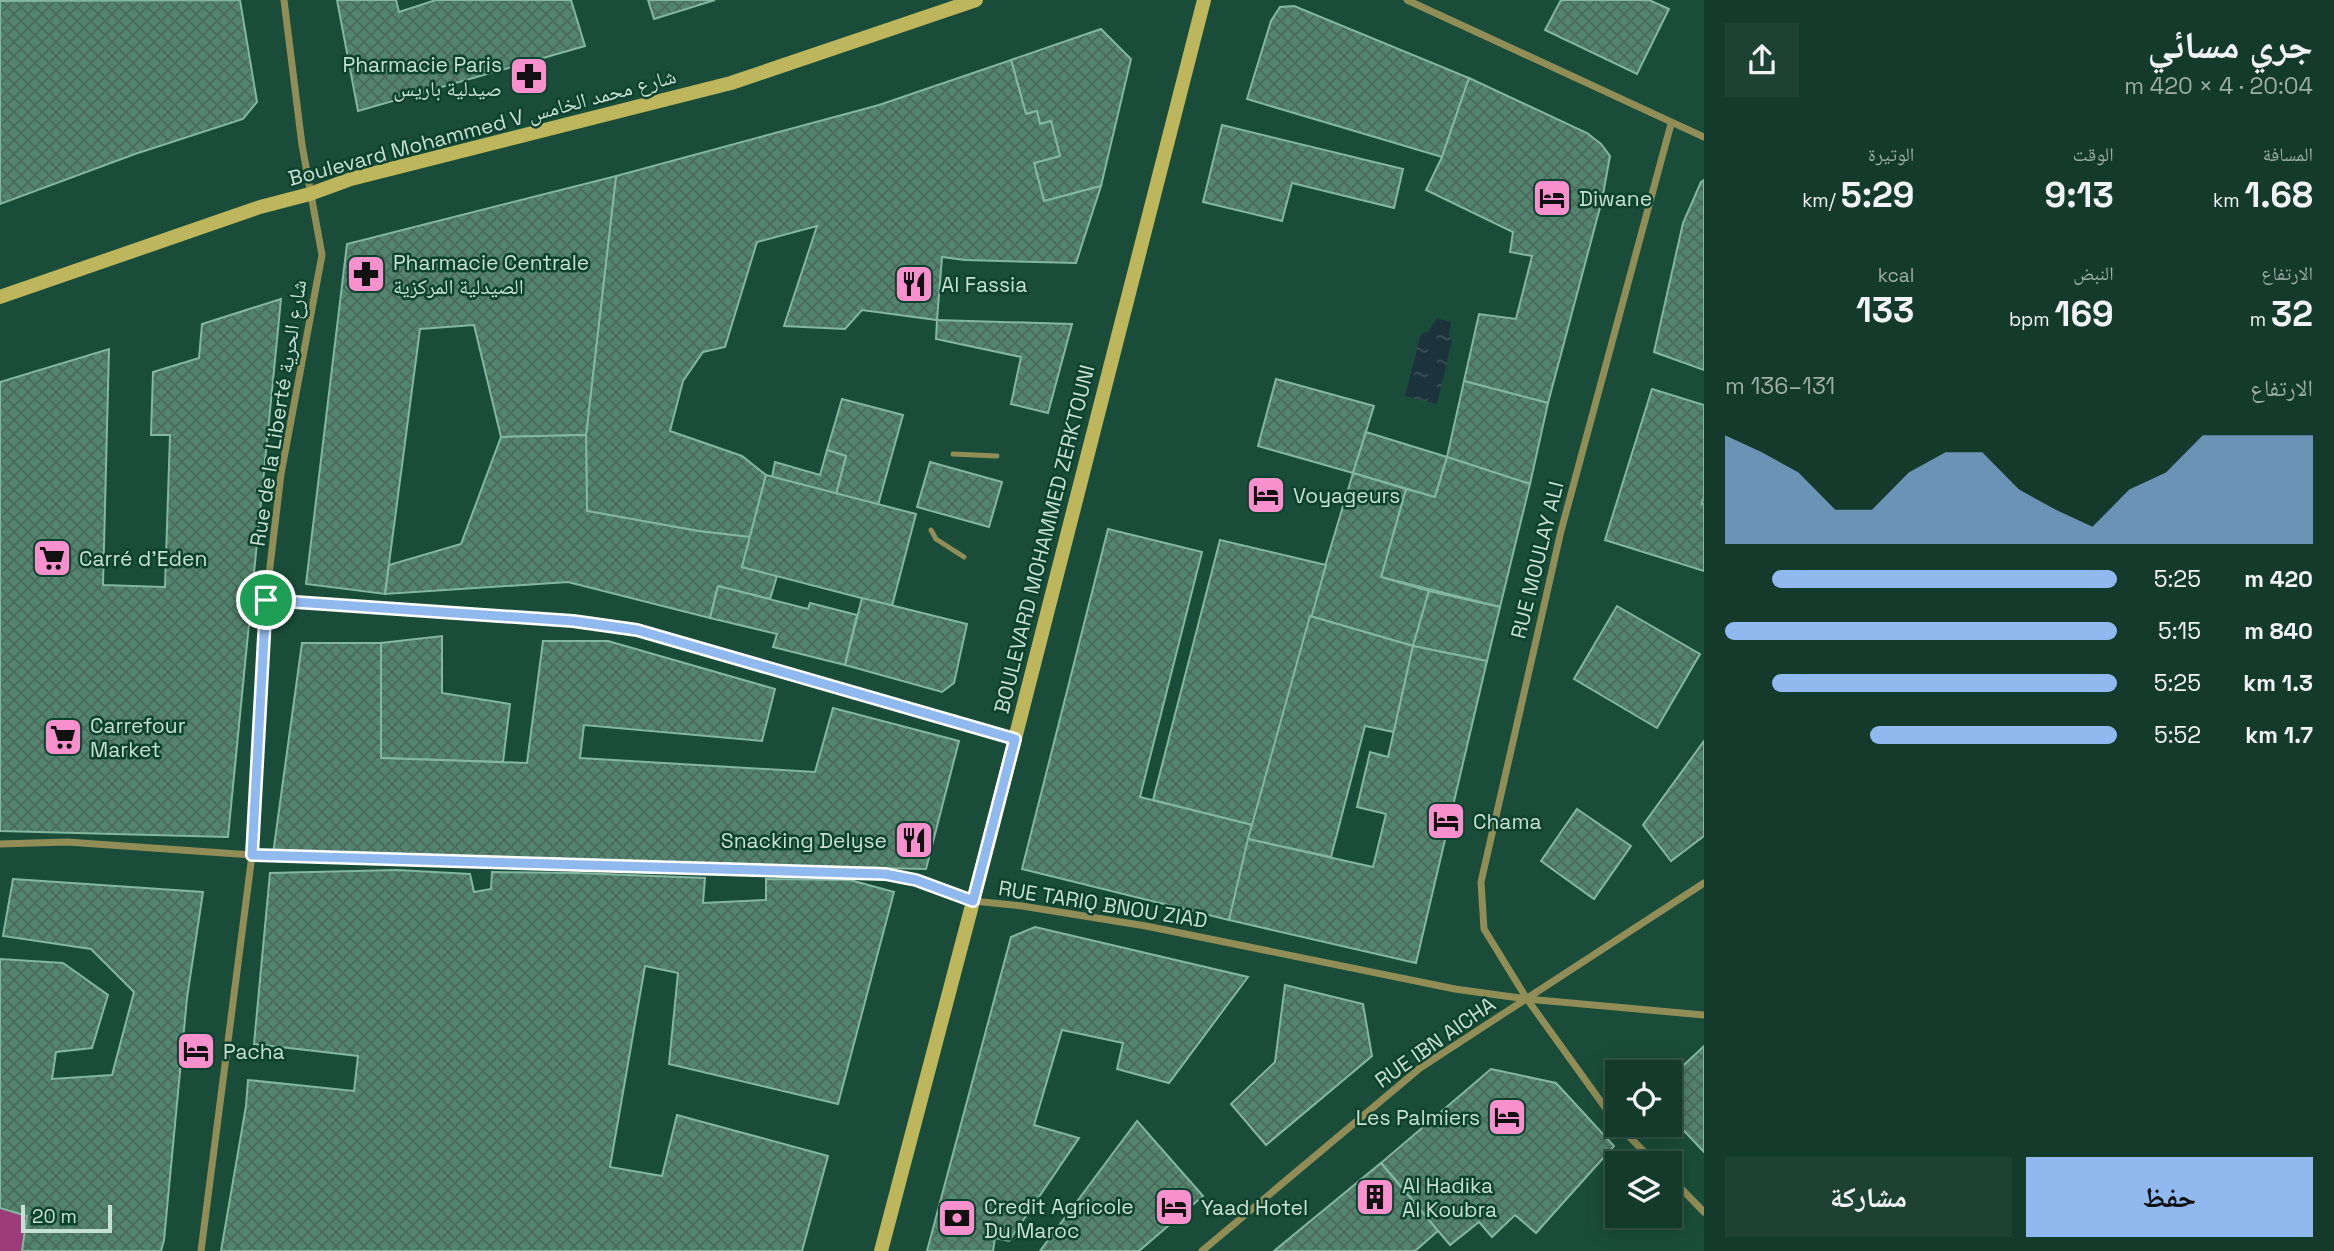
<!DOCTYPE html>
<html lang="ar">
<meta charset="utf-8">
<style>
body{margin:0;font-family:"Space Grotesk","Noto Naskh Arabic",sans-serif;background:#1d4133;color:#f1f3f6;direction:rtl;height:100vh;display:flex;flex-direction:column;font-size:26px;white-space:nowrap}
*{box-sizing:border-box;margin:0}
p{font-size:23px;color:#9dada9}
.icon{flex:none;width:38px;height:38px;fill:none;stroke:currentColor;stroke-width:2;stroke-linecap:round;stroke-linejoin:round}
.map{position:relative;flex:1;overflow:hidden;direction:ltr}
.drawer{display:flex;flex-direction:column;background:#143a2b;width:630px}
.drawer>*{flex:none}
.controls{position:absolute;left:1605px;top:1060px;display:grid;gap:14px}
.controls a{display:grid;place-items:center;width:77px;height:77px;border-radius:0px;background:#143a2b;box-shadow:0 4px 18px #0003,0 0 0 2px #335447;font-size:35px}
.scale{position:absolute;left:21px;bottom:18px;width:91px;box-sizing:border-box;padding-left:7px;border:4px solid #c7e0d4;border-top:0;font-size:19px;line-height:24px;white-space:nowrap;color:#c7e0d4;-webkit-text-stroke:5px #0d422f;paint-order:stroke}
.pin{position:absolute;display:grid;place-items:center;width:60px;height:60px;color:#fff;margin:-30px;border:4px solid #fff;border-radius:50%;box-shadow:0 2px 7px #0007}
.round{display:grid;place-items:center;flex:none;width:74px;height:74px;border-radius:0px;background:#1d4133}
.head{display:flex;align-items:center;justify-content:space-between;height:119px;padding:0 21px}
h1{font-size:38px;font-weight:800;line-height:52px}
.metrics{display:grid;grid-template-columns:repeat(3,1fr);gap:10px;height:119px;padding:7px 21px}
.metrics div{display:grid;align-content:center}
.metrics b{font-size:35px;font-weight:800}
.metrics small{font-size:19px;font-weight:400}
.metrics p{font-size:19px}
.chart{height:196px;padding:14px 21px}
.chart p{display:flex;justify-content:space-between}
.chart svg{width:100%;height:126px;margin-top:7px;fill:#90b9f0;opacity:.7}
.primary-button{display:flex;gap:14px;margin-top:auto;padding:14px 21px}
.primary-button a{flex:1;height:80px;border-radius:0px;background:#90b9f0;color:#111;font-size:28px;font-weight:800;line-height:80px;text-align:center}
.primary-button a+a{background:#1d4133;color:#f1f3f6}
ul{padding:0 21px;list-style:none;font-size:23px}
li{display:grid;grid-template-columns:112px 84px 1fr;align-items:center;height:52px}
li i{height:18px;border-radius:9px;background:#90b9f0}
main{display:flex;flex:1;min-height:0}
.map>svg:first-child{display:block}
.garden{fill:#9c3d79}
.water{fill:url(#water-ripples)}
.building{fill:url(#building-cross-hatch);stroke:#84b7a0;stroke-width:2}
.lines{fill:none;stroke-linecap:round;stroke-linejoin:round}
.service{stroke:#918d57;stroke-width:5}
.minor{stroke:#918d57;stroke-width:7}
.secondary{stroke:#bdb65d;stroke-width:14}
.route-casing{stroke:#fff;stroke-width:14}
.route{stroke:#90b9f0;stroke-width:9}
.labels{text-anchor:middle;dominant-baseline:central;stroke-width:5;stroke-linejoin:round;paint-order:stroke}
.poi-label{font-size:21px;fill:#c7e0d4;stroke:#0d422f;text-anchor:start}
.street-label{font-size:21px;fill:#c7e0d4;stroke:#0d422f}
</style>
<main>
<section class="drawer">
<div class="head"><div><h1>جري مسائي</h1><p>20:04 · 4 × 420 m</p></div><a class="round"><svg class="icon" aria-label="share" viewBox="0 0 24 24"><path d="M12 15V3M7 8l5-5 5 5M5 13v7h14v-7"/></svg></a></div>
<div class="metrics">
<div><p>المسافة</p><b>1.68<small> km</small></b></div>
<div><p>الوقت</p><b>9:13</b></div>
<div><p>الوتيرة</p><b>5:29<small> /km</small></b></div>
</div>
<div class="metrics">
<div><p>الارتفاع</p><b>32<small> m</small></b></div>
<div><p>النبض</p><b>169<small> bpm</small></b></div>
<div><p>kcal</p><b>133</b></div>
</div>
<div class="chart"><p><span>الارتفاع</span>131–136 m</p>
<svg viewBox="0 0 160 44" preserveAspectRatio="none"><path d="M0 44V6L10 12L20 19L30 32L40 32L50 19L60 12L70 12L80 25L90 32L100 38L110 25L120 19L130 6L140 6L150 6L160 6V44z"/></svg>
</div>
<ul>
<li><b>420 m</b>5:25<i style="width:88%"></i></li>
<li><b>840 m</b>5:15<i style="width:100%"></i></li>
<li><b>1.3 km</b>5:25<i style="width:88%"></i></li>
<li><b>1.7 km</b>5:52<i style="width:63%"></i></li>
</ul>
<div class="primary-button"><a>حفظ</a><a>مشاركة</a></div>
</section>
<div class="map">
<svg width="1704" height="1251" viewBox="0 0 1704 1251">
<defs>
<pattern id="water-ripples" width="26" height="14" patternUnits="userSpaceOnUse" patternTransform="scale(1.75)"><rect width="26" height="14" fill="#1c333c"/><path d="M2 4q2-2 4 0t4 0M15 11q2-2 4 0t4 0" fill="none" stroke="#3c5057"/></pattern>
<pattern id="building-cross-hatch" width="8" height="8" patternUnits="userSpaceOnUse" patternTransform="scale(1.75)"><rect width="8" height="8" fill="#53846e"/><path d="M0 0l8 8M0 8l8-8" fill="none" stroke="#4a6a5c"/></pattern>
</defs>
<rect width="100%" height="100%" fill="#1a4d39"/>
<path class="garden" d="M 0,1208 L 27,1216 L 22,1251 L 0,1251 Z"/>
<path class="water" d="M 1437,318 L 1451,322 L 1449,335 L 1452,340 L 1437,404 L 1405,396 L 1421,334 L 1428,332 Z"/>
<g class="building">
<path d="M 240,0 L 257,102 L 243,119 L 135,154 L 0,204 L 0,1 Z"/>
<path d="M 337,0 L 396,0 L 399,12 L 436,0 L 571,0 L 585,46 L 358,111 Z"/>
<path d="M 648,0 L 715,0 L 654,19 Z"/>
<path d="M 1561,0 L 1649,0 L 1669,9 L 1637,74 L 1545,30 Z"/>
<path d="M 1294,6 L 1469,78 L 1442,157 L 1247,99 L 1271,21 L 1280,7 Z"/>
<path d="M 1101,29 L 1131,59 L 1101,186 L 1044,201 L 1034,163 L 1060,156 L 1051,121 L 1040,124 L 1037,111 L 1026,114 L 1011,60 Z"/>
<path d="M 1011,60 L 1026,114 L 1037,111 L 1040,124 L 1051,121 L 1060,156 L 1034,163 L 1044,201 L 1101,186 L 1076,263 L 965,260 L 942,257 L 937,320 L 862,310 L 845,329 L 784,326 L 817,226 L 757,242 L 725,347 L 703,352 L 683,381 L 670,431 L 742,456 L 766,475 L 750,537 L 698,531 L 587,511 L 586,435 L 616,176 L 879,105 Z"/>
<path d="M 1469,78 L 1587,133 L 1601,144 L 1610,156 L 1602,200 L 1548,403 L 1464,381 L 1479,314 L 1516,319 L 1532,256 L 1510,252 L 1513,232 L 1426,190 L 1442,157 Z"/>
<path d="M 1222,125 L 1403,169 L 1394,208 L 1292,183 L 1282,221 L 1203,202 Z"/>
<path d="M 616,176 L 586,435 L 501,437 L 474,325 L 420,329 L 385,594 L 306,584 L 347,244 Z"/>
<path d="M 1704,180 L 1704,370 L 1654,352 L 1683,223 L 1701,182 Z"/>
<path d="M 281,299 L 228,837 L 0,831 L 0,382 L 109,349 L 103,585 L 165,587 L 170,435 L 151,435 L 153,372 L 199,358 L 202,324 Z"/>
<path d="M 937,320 L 1072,324 L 1048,413 L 1011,404 L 1021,357 L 936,339 Z"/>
<path d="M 1276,379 L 1374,406 L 1353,473 L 1258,446 Z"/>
<path d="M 1464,381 L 1548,403 L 1530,484 L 1447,457 Z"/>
<path d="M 1652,389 L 1704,405 L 1704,496 L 1702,504 L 1704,504 L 1704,571 L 1605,540 Z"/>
<path d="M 842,399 L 903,415 L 878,505 L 836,494 L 846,456 L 827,450 Z"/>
<path d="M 1366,432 L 1447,457 L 1435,497 L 1353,473 Z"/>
<path d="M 586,435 L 587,511 L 698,531 L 750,537 L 742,567 L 777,576 L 770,599 L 718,586 L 710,618 L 568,582 L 385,594 L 389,565 L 461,544 L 501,437 Z"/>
<path d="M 827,450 L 846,456 L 836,494 L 772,477 L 775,462 L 820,475 Z"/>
<path d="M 1447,457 L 1530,484 L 1500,607 L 1381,577 L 1406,489 L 1435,497 Z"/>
<path d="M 930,462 L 1002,482 L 989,527 L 917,507 Z"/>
<path d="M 1353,473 L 1406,489 L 1381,577 L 1429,591 L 1413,646 L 1310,616 Z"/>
<path d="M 766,475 L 916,514 L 892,606 L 742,567 Z"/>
<path d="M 1108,529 L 1202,552 L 1140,797 L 1253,825 L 1229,920 L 1022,869 Z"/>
<path d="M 1220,540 L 1326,565 L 1253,825 L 1153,800 Z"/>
<path d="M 718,586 L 808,609 L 810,603 L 857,615 L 845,665 L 773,647 L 777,634 L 710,618 Z"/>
<path d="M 1429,591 L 1500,607 L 1487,661 L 1413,646 Z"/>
<path d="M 862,598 L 967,624 L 954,683 L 942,692 L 845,665 Z"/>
<path d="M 1617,606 L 1700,654 L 1657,728 L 1574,679 Z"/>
<path d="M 1310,616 L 1413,646 L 1394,732 L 1365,726 L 1331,857 L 1248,839 Z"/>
<path d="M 442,636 L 442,693 L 510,704 L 503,762 L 381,758 L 381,643 Z"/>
<path d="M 543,641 L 608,641 L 775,689 L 762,741 L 584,725 L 580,758 L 815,772 L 833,708 L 959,741 L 926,869 L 273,854 L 302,643 L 381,643 L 381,758 L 527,763 Z"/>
<path d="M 1413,646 L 1487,661 L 1416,963 L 1229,920 L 1248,839 L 1373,867 L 1386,814 L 1357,807 L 1370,752 L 1388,757 Z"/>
<path d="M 1704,741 L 1704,836 L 1671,861 L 1643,825 Z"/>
<path d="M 1577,809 L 1631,846 L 1594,899 L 1541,861 Z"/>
<path d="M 397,870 L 470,874 L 474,892 L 491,889 L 492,872 L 578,873 L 705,878 L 703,903 L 766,900 L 766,879 L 850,880 L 894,892 L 838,1104 L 669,1064 L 678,973 L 645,966 L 610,1167 L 662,1176 L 677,1115 L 828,1156 L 802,1251 L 221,1251 L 246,1106 L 248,1080 L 354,1091 L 358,1056 L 254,1044 L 270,873 Z"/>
<path d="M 13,879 L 203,892 L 187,998 L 164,1240 L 161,1251 L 22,1251 L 27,1216 L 0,1208 L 0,959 L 63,963 L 108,995 L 92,1048 L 56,1052 L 52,1079 L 112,1075 L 134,992 L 91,949 L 3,936 Z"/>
<path d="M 1035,927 L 1248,977 L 1169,1083 L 1117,1069 L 1123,1043 L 1062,1030 L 1034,1125 L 1079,1138 L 1009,1241 L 995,1238 L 993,1251 L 927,1251 L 1011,937 Z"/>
<path d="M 1285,985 L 1363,1004 L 1372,1056 L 1266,1145 L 1231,1104 L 1275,1062 Z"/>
<path d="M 1704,1046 L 1704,1152 L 1670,1116 L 1670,1078 Z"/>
<path d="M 1491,1069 L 1556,1083 L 1614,1146 L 1536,1233 L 1515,1215 L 1492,1237 L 1479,1222 L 1450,1245 L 1381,1163 Z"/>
<path d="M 1137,1121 L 1203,1196 L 1139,1251 L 1040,1251 Z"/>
<path d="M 1381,1163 L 1438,1231 L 1415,1251 L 1274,1251 Z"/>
</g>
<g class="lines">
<g class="service">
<path d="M 953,454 L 997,456"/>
<path d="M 931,530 L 936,539 L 964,557"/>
</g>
<g class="minor">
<path d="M 1407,0 L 1704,137"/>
<path d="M 266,600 L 573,621 L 637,630 L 1015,739"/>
<path d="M 0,844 L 67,842 L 252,855 L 885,874 L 916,880 L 973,901 L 1022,906 L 1146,926 L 1455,989 L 1527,999 L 1704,1015"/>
<path d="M 1617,1124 L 1527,999 L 1484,929 L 1481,882 L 1561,531 L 1671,124"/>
<path d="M 1618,1125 L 1656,1164"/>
<path d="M 1670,1177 L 1704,1212"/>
<path d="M 201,1251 L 252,855 L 266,600 L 281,474 L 322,255 L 302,145 L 284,0"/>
<path d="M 1202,1251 L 1420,1068 L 1704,883"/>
</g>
<g class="secondary">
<path d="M 0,297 L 260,207 L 310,194 L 351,179 L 731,83 L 976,0"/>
<path d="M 881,1251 L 985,856 L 1204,0"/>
</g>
</g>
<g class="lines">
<g class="route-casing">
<path id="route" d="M 266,600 L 573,621 L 637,630 L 1015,739 L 973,901 L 916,880 L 885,874 L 252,855 Z"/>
</g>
<use href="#route" class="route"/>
</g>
<defs>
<g id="pharmacy-square" transform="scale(2.0125)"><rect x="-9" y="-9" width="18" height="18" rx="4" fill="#f790cd" stroke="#0d422f"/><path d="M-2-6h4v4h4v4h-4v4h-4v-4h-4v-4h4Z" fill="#111"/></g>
<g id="hotel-square" transform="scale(2.0125)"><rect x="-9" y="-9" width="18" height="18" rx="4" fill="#f790cd" stroke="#0d422f"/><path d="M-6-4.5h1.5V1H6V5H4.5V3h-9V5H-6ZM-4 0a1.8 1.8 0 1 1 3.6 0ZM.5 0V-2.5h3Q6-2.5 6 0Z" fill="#111"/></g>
<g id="restaurant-square" transform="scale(2.0125)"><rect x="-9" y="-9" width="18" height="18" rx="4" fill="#f790cd" stroke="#0d422f"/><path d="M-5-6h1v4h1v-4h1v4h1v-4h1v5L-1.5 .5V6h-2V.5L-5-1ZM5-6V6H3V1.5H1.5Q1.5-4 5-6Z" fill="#111"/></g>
<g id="supermarket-square" transform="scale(2.0125)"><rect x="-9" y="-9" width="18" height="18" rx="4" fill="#f790cd" stroke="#0d422f"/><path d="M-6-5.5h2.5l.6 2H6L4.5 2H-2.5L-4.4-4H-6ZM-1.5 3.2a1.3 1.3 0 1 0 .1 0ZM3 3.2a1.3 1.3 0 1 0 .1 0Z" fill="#111"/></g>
<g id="building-square" transform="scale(2.0125)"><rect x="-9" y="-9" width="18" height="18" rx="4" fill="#f790cd" stroke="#0d422f"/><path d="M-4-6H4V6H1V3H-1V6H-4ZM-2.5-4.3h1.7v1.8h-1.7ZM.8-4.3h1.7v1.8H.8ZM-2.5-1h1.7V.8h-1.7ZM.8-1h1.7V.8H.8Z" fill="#111"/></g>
<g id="bank-square" transform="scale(2.0125)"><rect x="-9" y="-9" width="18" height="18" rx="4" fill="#f790cd" stroke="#0d422f"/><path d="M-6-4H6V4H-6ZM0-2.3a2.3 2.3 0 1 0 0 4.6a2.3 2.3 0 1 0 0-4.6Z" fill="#111"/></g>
</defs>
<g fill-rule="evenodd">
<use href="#pharmacy-square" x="529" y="76"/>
<use href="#hotel-square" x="1552" y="198"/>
<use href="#pharmacy-square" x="366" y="274"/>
<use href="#restaurant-square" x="914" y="284"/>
<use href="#hotel-square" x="1266" y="495"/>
<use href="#supermarket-square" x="52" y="558"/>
<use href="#supermarket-square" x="63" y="737"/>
<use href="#hotel-square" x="1446" y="821"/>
<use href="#restaurant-square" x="914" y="840"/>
<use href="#hotel-square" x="196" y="1051"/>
<use href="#hotel-square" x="1507" y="1117"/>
<use href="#building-square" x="1375" y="1197"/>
<use href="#hotel-square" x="1174" y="1207"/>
<use href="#bank-square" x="957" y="1218"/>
</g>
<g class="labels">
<g class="poi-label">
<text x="502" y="64" text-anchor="end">Pharmacie Paris<tspan x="502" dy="24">صيدلية باريس</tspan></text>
<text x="1579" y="198">Diwane</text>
<text x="393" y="262">Pharmacie Centrale<tspan x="393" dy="24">الصيدلية المركزية</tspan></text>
<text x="941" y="284">Al Fassia</text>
<text x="1293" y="495">Voyageurs</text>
<text x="79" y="558">Carré d'Eden</text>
<text x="90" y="725">Carrefour<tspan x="90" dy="24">Market</tspan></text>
<text x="1473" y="821">Chama</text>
<text x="887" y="840" text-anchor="end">Snacking Delyse</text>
<text x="223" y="1051">Pacha</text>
<text x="1480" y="1117" text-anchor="end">Les Palmiers</text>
<text x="1402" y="1185">Al Hadika<tspan x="1402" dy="24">Al Koubra</tspan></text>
<text x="984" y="1206">Credit Agricole<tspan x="984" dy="24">Du Maroc</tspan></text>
<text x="1201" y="1207">Yaad Hotel</text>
</g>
<g class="street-label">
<text transform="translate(482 127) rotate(-15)">Boulevard Mohammed V شارع محمد الخامس</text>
<text transform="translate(278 413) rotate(-81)">Rue de la Liberté شارع الحرية</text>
<text transform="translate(1044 539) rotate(-76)">BOULEVARD MOHAMMED ZERKTOUNI</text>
<text transform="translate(1537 560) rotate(-76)">RUE MOULAY ALI</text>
<text transform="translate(1103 904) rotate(9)">RUE TARIQ BNOU ZIAD</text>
<text transform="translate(1435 1042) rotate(-35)">RUE IBN AICHA</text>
</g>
</g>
</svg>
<div class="controls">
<a><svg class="icon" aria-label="locate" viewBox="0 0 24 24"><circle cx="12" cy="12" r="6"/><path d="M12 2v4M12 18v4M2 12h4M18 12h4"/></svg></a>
<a><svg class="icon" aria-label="layers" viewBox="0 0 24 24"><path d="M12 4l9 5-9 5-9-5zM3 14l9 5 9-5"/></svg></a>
</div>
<div class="scale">20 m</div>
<div class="pin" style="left:266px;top:600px;background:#1e9e55"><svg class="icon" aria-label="arrive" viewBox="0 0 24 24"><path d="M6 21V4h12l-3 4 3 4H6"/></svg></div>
</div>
</main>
